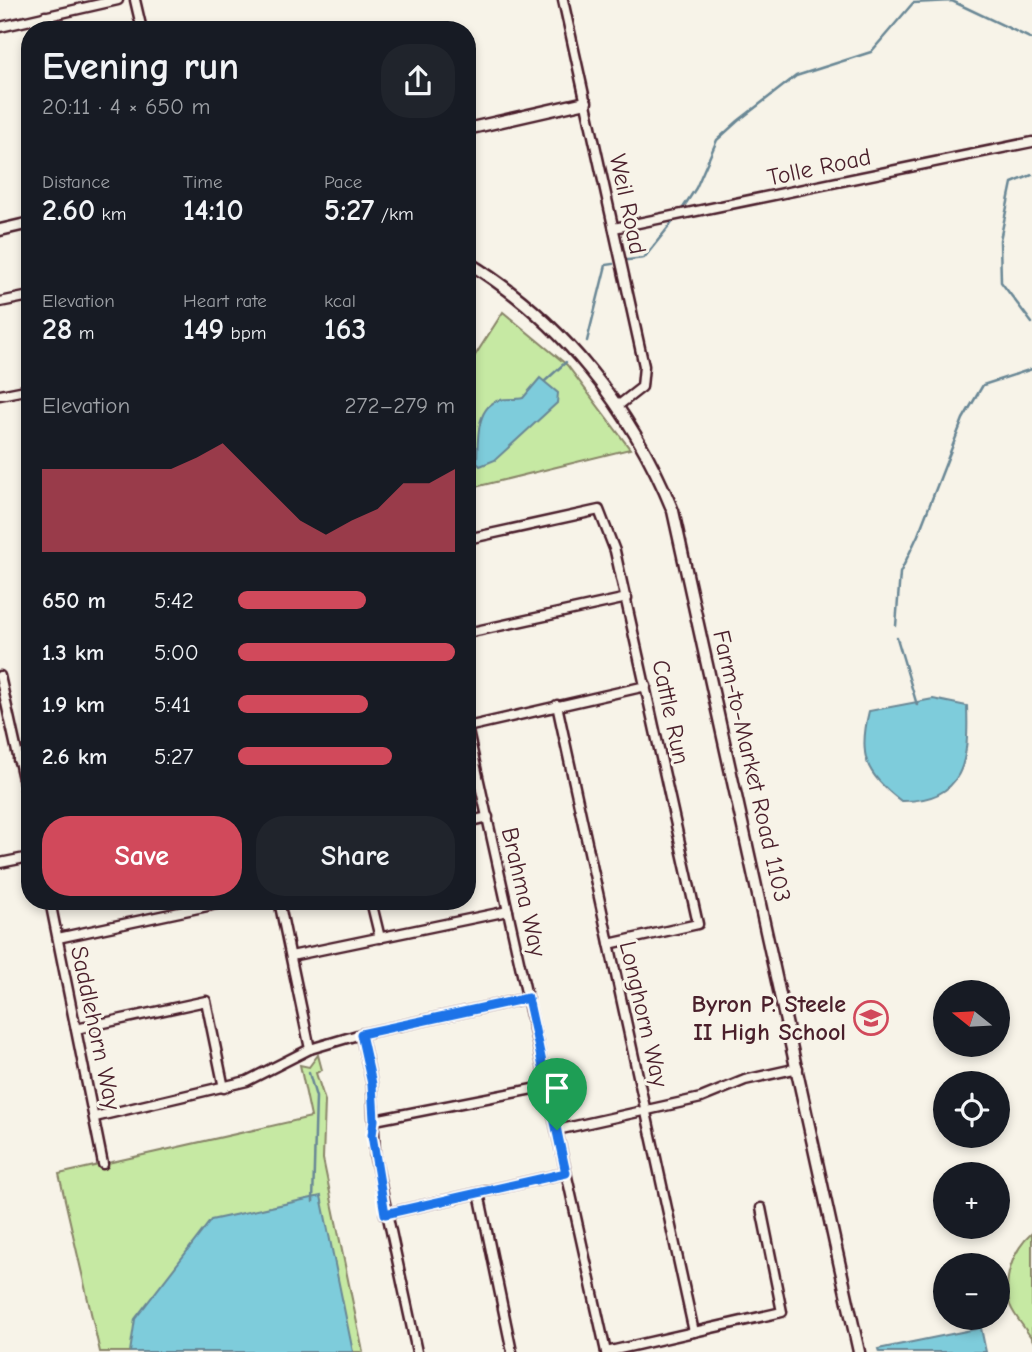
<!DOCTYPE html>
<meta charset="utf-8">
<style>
body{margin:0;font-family:"Comic Neue",sans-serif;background:#20242c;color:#f1f3f6;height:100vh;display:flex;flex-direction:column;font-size:26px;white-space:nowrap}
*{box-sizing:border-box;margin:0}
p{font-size:23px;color:#9ea1a6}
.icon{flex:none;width:38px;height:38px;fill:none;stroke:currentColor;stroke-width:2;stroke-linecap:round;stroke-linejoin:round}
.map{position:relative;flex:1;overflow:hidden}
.side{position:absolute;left:21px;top:21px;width:455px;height:889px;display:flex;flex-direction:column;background:#171b24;border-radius:28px;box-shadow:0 4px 10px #0003}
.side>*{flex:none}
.needle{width:46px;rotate:288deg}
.fabs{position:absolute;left:933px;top:980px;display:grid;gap:14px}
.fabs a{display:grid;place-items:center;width:77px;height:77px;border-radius:50%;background:#171b24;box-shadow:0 4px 10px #0003;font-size:35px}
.pin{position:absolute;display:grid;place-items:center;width:60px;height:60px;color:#fff;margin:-72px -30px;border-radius:50% 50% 50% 0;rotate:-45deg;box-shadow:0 0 7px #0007}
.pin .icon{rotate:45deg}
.round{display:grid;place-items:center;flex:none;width:74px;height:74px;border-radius:28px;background:#20242c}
.overview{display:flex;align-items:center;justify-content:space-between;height:119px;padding:0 21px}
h1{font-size:38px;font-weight:700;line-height:52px}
.metrics{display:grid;grid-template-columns:repeat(3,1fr);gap:10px;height:119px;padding:7px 21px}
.metrics div{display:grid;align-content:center}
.metrics b{font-size:30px;font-weight:700}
.metrics small{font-size:19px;font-weight:400}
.metrics p{font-size:19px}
.chart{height:196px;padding:14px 21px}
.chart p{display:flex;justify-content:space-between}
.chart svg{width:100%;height:126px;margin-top:7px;fill:#d1495b;opacity:.7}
.button{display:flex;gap:14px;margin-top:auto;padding:14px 21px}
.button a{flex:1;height:80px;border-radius:28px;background:#d1495b;color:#fff;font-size:28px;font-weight:700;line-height:80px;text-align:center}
.button a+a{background:#20242c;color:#f1f3f6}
ul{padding:0 21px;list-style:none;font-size:23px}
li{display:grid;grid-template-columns:112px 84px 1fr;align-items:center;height:52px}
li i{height:18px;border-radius:9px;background:#d1495b}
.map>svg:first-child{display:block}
.green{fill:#c6e9a3;stroke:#888467;stroke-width:2}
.water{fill:#7eccdb;stroke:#698795;stroke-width:2}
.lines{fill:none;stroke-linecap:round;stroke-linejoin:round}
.stream{stroke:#698795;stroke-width:2.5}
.minor-casing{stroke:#4a1f2b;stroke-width:13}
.major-casing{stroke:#4a1f2b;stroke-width:15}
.minor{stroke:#f7f3e8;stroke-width:8}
.major{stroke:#f7f3e8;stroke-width:10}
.route-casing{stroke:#fff;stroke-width:14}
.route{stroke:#1a73e8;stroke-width:9}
.labels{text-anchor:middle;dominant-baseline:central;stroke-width:6;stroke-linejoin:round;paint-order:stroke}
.street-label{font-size:24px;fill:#4a1f2b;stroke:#f7f3e8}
.poi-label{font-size:24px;font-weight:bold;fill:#4a1f2b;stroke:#f7f3e8;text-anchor:end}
</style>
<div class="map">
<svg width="1032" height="1352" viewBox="0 0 1032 1352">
<rect width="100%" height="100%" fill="#f7f3e8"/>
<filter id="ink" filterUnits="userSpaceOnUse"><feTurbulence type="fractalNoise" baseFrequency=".0143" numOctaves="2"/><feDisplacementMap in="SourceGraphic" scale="14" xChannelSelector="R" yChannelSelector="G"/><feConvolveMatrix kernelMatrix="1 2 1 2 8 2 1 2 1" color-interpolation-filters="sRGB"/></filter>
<g filter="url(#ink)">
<g class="green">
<path d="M 503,312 L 567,365 L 630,449 L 467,489 L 467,368 Z"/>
<path d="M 318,1055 L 322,1070 L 316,1073 L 325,1101 L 323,1159 L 363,1352 L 100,1352 L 59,1174 L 311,1117 L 300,1065 L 309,1067 Z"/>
<path d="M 1032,1233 L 1032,1339 C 1026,1329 1014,1316 1010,1305 C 1002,1279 1013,1250 1032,1233 Z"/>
</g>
<g class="water">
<path d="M 540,378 L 558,393 L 557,403 L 495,460 L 480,466 L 477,463 C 478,442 475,406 500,400 C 508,398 515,400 523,398 Z"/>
<path d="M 933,699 L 967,706 C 969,760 965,802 901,801 C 865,774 858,755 869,711 Z"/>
<path d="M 321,1196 L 353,1352 L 130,1352 L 135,1319 L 211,1220 Z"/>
<path d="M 981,1328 L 986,1352 L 879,1352 L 878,1349 Z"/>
</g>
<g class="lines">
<g class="stream">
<path d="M 1032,175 L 1012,183 L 1000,240 L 1001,282 L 1032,323"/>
<path d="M 681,211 L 696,188 L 717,140 L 738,121 L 796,76 L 871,52 L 913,3 L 952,1 L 1032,39"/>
<path d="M 628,260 L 644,258 L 675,219"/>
<path d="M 587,341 L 606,265 L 613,264"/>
<path d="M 545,381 L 566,362"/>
<path d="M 896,626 L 900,573 L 918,535 L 963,419 L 983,385 L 1032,369"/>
<path d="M 897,638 L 917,705"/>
<path d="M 309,1073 L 316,1097 L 313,1202"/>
</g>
<g class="minor-casing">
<g id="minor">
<path d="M 135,0 L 142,30"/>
<path d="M 563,0 L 644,366 L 642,387 L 619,405"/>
<path d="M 45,16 L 48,30"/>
<path d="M 0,27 L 118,0"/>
<path d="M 614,228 L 1032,142"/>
<path d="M 0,302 L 30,296"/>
<path d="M 0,395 L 30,389"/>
<path d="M 467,539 L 599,510 L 615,551 L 698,924 L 609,944"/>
<path d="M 467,633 L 627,598"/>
<path d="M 0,676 L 30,810"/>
<path d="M 557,705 L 694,1332"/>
<path d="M 467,727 L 606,1352"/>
<path d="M 467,727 L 646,686"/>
<path d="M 18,760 L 30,757"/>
<path d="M 467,822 L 488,817"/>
<path d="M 0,863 L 30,857"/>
<path d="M 50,901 L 103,1164"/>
<path d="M 279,901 L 310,1049"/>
<path d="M 371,901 L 380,938"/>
<path d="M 58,938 L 231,901"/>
<path d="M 291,956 L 508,911"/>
<path d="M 76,1029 L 206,1001 L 224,1088"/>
<path d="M 361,1034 L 372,1084 L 375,1157 L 417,1352"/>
<path d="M 95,1117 L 247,1081 L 310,1049 L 361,1034 L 528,998"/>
<path d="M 375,1120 L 548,1086"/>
<path d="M 557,1130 L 701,1098 L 745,1080 L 798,1068"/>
<path d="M 479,1193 L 512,1352"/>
<path d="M 385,1214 L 566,1173"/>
<path d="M 606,1352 L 782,1312 L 761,1208"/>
</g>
</g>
<g class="major-casing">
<g id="major">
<path d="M 467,129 L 586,102"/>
<path d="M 0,230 L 30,223"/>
<path d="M 467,262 C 562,320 631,408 673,511 L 859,1352"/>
</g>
</g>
<use href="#minor" class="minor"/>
<use href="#major" class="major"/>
</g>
</g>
<g class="lines" filter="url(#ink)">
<g class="route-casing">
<path id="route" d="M 528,998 L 566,1173 L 385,1214 L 372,1135 L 374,1120 L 372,1084 L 361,1034 Z"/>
</g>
<use href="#route" class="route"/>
</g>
<defs>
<g id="school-ring" transform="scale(1.75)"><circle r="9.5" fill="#f7f3e8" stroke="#d1495b" stroke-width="1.5"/><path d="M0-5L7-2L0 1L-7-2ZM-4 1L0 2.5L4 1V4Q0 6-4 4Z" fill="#d1495b"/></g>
</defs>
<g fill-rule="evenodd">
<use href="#school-ring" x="871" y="1018"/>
</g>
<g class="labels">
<g class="street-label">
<text transform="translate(819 167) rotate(-12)">Tolle Road</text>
<text transform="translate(628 204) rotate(78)">Weil Road</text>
<text transform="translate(671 712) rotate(78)">Cattle Run</text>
<text transform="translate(752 766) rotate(77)">Farm-to-Market Road 1103</text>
<text transform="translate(524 892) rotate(77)">Brahma Way</text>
<text transform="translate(644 1014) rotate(77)">Longhorn Way</text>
<text transform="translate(96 1028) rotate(78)">Saddlehorn Way</text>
</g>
<g class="poi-label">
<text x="846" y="1004">Byron P. Steele<tspan x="846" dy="28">II High School</tspan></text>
</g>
</g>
</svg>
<div class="fabs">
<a><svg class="needle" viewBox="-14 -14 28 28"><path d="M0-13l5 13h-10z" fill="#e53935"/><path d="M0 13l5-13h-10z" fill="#9ea1a6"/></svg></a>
<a><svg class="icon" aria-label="locate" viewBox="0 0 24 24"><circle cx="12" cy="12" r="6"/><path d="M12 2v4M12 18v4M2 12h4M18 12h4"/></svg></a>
<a>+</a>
<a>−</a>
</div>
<div class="pin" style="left:557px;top:1130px;background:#1e9e55"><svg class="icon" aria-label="arrive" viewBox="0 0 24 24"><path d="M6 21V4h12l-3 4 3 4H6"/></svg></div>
<section class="side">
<div class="overview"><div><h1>Evening run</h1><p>20:11 · 4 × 650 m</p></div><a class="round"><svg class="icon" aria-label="share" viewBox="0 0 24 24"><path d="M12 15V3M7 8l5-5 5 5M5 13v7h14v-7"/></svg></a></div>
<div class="metrics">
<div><p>Distance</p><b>2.60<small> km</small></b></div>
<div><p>Time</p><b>14:10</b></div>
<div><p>Pace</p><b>5:27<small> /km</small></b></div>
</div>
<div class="metrics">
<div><p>Elevation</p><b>28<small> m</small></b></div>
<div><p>Heart rate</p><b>149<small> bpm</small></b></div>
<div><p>kcal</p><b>163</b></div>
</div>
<div class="chart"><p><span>Elevation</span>272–279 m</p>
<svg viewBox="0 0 160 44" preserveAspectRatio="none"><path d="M0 44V15L10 15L20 15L30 15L40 15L50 15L60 11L70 6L80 15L90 24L100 33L110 38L120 33L130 29L140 20L150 20L160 15V44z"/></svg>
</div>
<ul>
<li><b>650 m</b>5:42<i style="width:59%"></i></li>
<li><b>1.3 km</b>5:00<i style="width:100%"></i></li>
<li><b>1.9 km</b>5:41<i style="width:60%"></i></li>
<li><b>2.6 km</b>5:27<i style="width:71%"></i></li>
</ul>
<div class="button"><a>Save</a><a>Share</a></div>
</section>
</div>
